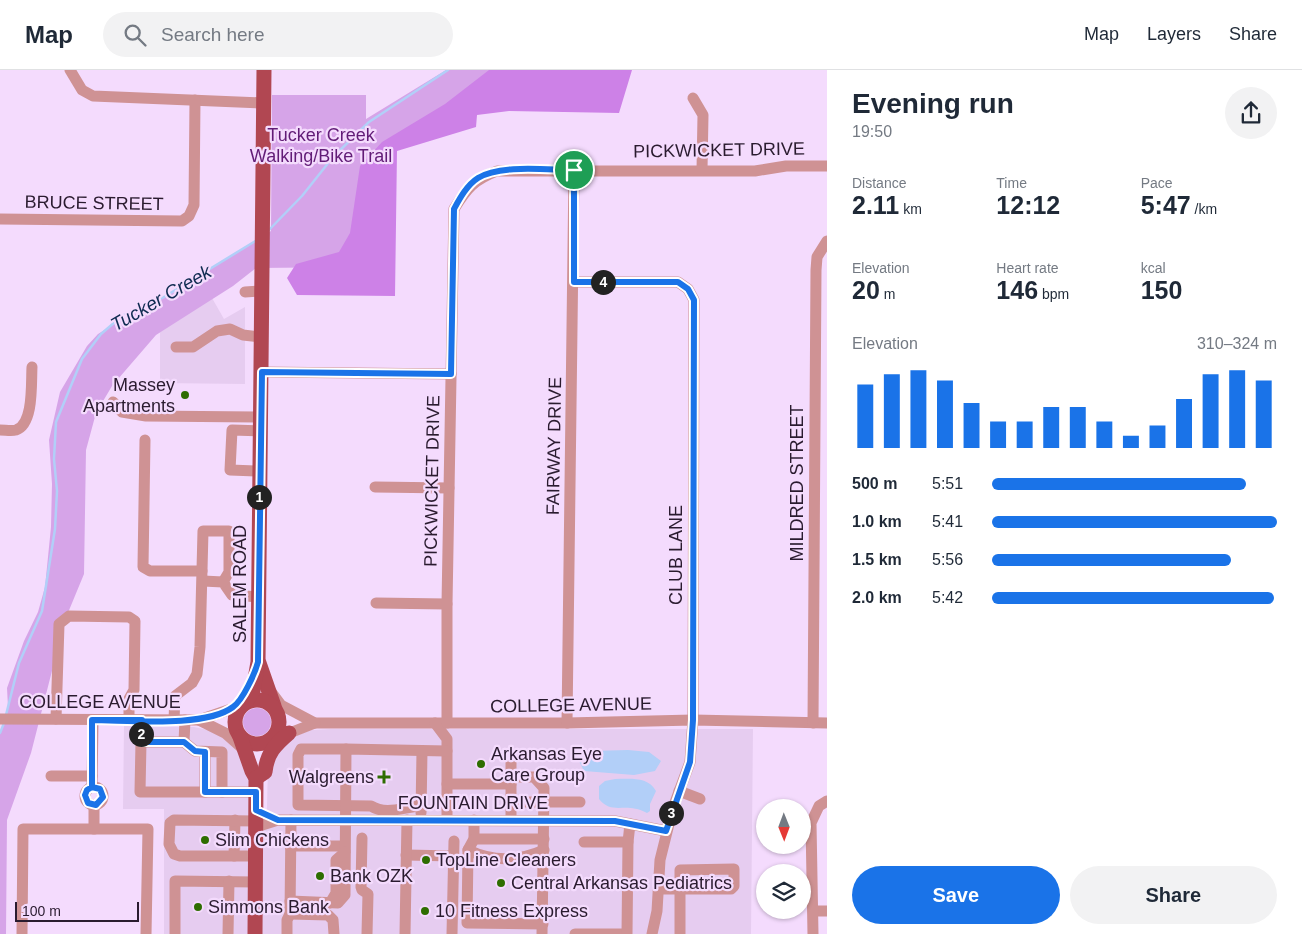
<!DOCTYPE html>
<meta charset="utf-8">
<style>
body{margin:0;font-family:Helvetica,sans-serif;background:#f2f2f3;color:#1f2937;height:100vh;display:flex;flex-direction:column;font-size:19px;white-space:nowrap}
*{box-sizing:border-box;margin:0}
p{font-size:16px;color:#747a83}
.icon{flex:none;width:28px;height:28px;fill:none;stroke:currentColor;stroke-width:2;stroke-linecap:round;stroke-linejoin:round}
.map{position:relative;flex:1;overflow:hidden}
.panel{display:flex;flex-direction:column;background:#fff;width:475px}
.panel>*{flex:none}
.needle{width:32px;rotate:179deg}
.buttons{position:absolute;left:756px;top:729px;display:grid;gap:10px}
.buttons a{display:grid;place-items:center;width:55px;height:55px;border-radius:50%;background:#fff;box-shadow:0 1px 4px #0004;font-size:25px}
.scale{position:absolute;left:15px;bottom:12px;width:124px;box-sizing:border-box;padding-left:5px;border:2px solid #2a1b2f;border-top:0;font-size:14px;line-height:18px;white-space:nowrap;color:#2a1b2f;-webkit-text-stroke:4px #f4dbfd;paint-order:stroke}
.pin{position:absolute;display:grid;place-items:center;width:42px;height:42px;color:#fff;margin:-21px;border:2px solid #fff;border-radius:50%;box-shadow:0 1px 5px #0007}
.km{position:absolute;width:25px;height:25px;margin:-12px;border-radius:50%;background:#222;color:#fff;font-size:14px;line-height:25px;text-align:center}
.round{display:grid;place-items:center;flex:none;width:52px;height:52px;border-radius:26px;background:#f2f2f3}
.overview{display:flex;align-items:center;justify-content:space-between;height:85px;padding:0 25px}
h1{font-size:28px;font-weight:700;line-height:38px}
.figures{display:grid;grid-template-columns:repeat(3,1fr);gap:8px;height:85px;padding:5px 25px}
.figures div{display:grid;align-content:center}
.figures b{font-size:25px;font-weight:700}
.figures small{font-size:14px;font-weight:400}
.figures p{font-size:14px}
.chart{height:140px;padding:10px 25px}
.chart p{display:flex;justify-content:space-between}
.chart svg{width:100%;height:90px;margin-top:5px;stroke:#1a73e8;stroke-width:6}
.button{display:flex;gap:10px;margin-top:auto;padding:10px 25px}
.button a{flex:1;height:58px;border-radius:30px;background:#1a73e8;color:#fff;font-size:20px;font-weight:700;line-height:58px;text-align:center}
.button a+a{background:#f2f2f3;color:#1f2937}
ul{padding:0 25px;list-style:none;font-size:16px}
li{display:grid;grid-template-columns:80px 60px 1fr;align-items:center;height:38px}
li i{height:12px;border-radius:6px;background:#1a73e8}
header{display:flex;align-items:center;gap:30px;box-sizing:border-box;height:70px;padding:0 25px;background:#fff;border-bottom:1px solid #e0e1e3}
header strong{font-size:24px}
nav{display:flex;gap:28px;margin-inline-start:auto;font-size:18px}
.search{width:350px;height:45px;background:#f2f2f3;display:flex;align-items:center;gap:12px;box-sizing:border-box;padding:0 18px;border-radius:28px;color:#747a83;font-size:19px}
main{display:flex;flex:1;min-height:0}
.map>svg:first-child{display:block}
.built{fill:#e6ccf0}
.green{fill:#d6a4e8}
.forest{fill:#cd81e7}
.water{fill:#b2cff8}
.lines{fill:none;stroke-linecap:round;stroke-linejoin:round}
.stream{stroke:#b2cff8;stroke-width:2.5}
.minor{stroke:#cf9294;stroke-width:11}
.major{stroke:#b14752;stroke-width:15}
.route-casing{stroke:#fff;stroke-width:10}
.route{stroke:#1a73e8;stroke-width:6}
.poi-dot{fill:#2e6d00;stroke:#f4dbfd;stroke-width:2}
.labels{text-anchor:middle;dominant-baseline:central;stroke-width:4.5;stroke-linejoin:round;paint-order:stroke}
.park-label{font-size:18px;fill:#621c77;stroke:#f4dbfd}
.street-label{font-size:18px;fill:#2a1b2f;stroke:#f4dbfd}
.poi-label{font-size:18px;fill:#2a1b2f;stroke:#f4dbfd;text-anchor:start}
.water-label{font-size:19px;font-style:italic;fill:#0e2a50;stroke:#f4dbfd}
</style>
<header>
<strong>Map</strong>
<div class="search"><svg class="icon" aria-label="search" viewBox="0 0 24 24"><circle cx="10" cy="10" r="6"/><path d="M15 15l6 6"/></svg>Search here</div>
<nav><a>Map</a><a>Layers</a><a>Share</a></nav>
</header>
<main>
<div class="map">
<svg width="827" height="864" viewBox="0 0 827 864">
<rect width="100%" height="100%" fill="#f4dbfd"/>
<g class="built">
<path d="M 212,228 L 224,249 L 245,237 L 245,314 L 160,313 L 160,262 Z"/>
<path d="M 124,656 L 194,657 L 218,662 L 238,678 L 249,705 L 248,864 L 164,864 L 164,739 L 123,739 Z"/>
<path d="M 331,659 L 753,659 L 751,864 L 261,864 L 262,767 L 267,737 L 268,695 L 285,670 L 311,660 Z"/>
</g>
<g class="green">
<path d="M 446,0 L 509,0 L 376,86 L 364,197 L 256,198 L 233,216 L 156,265 L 112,316 L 96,343 L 86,380 L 84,504 L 65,550 L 31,683 L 7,750 L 6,864 L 0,864 L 0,663 L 8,637 L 7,618 L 24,571 L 38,542 L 45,517 L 51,457 L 52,414 L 49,370 L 60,322 L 87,276 L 98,264 L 134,242 L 183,218 L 198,206 L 271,161 L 272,25 L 366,25 L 366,49 Z"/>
<circle cx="257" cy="652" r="14"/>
</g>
<path class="forest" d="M 489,0 L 632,0 L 619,43 L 509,41 L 477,45 L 476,57 L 397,81 L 395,226 L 297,225 L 287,208 L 296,194 L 339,182 L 350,163 L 360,96 L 382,72 L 445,34 Z"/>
<g class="water">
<path d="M 628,680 L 649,682 L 661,691 L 655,701 L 634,705 L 584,701 L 579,691 L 583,684 L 590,681 Z"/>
<path d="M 615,709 C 629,709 648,706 656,721 L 650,734 L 650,741 L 647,743 C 625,731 613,746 599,729 L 599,716 L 605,711 Z"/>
</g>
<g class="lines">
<g class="stream">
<path d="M 267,162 L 302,126 L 333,87 L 369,52 L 448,0"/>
<path d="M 6,645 L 19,593 L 42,541 L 55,459 L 57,421 L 54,389 L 56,352 L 82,289 L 101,264 L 122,246 L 164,227 L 257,170"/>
<path d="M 0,663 L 4,653"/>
</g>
<g class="minor">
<path d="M 70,0 L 82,20 L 93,26 L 263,33"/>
<path d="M 693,28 L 703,45 L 702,100"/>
<path d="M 0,149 L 182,151 L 189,146 L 194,135 L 195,30"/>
<path d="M 574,212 L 678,212 L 688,219 L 694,230 L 693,650 L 690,692 L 673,738 L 660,790 L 657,841 L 652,864"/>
<path d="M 245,222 L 262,221"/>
<path d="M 176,277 L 193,277 L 217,261 L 230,259 L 243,265 L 261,267"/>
<path d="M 262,302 L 451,304"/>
<path d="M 113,332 L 122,342 L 146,346 L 260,347"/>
<path d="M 0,360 C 5,360 12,361 16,360 C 34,354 31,313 32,297"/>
<path d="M 145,370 L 143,497 L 150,501 L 202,501"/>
<path d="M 259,401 L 230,400 L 232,360 L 260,361"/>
<path d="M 375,417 L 449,418"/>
<path d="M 203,511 L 223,512 L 232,525 L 258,527"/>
<path d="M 376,533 L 447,534"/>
<path d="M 272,623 L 281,635 L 315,653 L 567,653 L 693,650 L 827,653"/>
<path d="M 0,649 L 199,650 L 243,635"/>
<path d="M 56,649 L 59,554 L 69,546 L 129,547 L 135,551 L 134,620 L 129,629 L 129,650"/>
<path d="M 142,650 L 141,672 L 184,672 L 185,650"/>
<path d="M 174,650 L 175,626 L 192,613 L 197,604 L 200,577 L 203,461 L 229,461 L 229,502 L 223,512"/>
<path d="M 199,650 L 225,663 L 243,679"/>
<path d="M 435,653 L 447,669 L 447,750"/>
<path d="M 447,653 L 447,534 L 454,139 C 467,118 474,110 497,101 L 755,101 L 786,96 L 827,96"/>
<path d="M 567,653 L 574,100"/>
<path d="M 813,653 L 816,200 L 817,187 L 827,171"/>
<path d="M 282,666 L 315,653"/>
<path d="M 141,672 L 140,722 L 222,722"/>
<path d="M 184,672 L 195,681 L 222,682 L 222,722 L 256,722"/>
<path d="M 346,679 L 301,679 L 298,685 L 298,735 L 371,736 C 387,746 406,736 422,736"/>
<path d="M 205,682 L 205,722"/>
<path d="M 51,706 L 92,706"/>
<path d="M 511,707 L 534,707 L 544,718 L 542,864"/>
<path d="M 447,714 L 511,714"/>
<circle cx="94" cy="726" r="9"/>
<path d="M 92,717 L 93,650"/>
<path d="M 679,721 L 700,729"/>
<path d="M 511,732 L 580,732"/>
<path d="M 94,735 L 94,759"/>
<path d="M 421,743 L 422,681"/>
<path d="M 474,750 L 474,769 L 468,780 L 467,853 L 543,854"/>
<path d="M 511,750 L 511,688"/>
<path d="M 256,757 L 278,750 L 615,751 L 666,761"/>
<path d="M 362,768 L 361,817 L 362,820 L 368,824 L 367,864"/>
<path d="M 474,769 L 544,769"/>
<path d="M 584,772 L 628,772"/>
<path d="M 290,776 L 344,776"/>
<path d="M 468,780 C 493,792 519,791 544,780"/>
<path d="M 406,785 L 454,786"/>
<path d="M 234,786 L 235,750"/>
<path d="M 255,786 L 180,786 L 174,784 L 169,774 L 170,753 L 174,750 L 256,751"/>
<path d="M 658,819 L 731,819 L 734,816 L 734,799 L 680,800 L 680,864"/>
<path d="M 290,831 L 338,833 L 345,825 L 346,679 L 447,681"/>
<path d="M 330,833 L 336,823 L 336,790 L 345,782"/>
<path d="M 814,841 L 827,841"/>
<path d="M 290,844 L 328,845 L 333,850 L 334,864"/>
<path d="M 22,864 L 23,759 L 148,759 L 146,864"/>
<path d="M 175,864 L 175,811 L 255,812"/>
<path d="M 228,864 L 229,811"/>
<path d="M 287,864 L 287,850 L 290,844 L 291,750"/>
<path d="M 405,864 L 407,750"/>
<path d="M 452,864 L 454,771"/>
<path d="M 575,864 L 623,864"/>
<path d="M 627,864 L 628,772 L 630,754"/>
<path d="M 813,864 L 811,753 L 819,736 L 827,731"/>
</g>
<g class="major">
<path d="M 259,593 L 274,636"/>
<circle cx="257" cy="652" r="22"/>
<path d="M 246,632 L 253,621 L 258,592 L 264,0"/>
<path d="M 240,667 L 252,701 L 256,708 L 255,864"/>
<path d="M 256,708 L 265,702 C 267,683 275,675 289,663"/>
</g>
</g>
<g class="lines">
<g class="route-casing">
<path id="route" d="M 574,100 C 548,100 500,94 478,108 C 467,115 460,128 454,139 L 451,304 L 262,302 L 258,592 C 255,603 243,630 233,637 C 205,658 128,650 92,650 L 92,717 L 87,720 L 85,725 L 88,733 L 96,735 L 103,727 L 100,719 L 92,717 L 92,650 L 142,650 L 141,672 L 184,672 L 195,681 L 205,682 L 205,722 L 256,722 L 256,740 L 278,750 L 615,751 L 666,761 L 690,692 L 693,650 L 694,230 L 688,219 L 678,212 L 574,212 L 574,100"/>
</g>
<use href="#route" class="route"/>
</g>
<g class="poi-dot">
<circle cx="185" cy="325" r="5"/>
<circle cx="481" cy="694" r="5"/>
<path d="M381.5 699.5h5v5h5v5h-5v5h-5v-5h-5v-5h5z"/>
<circle cx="205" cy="770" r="5"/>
<circle cx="426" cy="790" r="5"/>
<circle cx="320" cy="806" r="5"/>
<circle cx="501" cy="813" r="5"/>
<circle cx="198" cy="837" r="5"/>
<circle cx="425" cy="841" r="5"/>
</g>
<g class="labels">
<g class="park-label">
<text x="321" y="65">Tucker Creek<tspan x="321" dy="21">Walking/Bike Trail</tspan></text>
</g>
<g class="street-label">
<text transform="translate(719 80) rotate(-1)">PICKWICKET DRIVE</text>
<text transform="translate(94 133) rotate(1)">BRUCE STREET</text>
<text transform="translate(554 376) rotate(-89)">FAIRWAY DRIVE</text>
<text transform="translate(432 411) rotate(-89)">PICKWICKET DRIVE</text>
<text transform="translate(797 413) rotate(-90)">MILDRED STREET</text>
<text transform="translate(676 485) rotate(-90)">CLUB LANE</text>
<text transform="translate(240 514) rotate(-90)">SALEM ROAD</text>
<text x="100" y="632">COLLEGE AVENUE</text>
<text transform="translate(571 635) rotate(-1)">COLLEGE AVENUE</text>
<text x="473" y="733">FOUNTAIN DRIVE</text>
</g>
<g class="poi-label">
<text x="175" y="315" text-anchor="end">Massey<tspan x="175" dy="21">Apartments</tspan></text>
<text x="491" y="684">Arkansas Eye<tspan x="491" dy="21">Care Group</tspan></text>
<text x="374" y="707" text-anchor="end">Walgreens</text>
<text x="215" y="770">Slim Chickens</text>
<text x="436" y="790">TopLine Cleaners</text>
<text x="330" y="806">Bank OZK</text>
<text x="511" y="813">Central Arkansas Pediatrics</text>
<text x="208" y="837">Simmons Bank</text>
<text x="435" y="841">10 Fitness Express</text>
</g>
<g class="water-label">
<text transform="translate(161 228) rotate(-30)">Tucker Creek</text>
</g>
</g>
</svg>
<div class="buttons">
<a><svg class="needle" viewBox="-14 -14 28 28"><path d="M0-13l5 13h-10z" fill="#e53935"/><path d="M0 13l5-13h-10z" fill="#747a83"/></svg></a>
<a><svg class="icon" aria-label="layers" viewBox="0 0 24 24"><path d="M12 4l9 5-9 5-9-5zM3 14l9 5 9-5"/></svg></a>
</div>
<div class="scale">100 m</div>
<div class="pin" style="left:574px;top:100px;background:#1e9e55"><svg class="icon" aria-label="arrive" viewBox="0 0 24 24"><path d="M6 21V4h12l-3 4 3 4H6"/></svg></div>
<b class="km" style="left:259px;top:427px">1</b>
<b class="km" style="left:141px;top:664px">2</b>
<b class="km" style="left:671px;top:743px">3</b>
<b class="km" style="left:603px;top:212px">4</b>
</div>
<section class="panel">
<div class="overview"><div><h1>Evening run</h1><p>19:50</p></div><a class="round"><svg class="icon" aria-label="share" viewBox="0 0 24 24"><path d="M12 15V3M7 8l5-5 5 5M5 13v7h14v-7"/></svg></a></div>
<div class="figures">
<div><p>Distance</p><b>2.11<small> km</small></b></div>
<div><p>Time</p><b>12:12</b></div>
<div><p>Pace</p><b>5:47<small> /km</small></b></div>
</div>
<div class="figures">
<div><p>Elevation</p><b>20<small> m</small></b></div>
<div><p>Heart rate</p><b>146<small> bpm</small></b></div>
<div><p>kcal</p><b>150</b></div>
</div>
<div class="chart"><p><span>Elevation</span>310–324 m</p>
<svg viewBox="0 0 160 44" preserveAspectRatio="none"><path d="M5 44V13M15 44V8M25 44V6M35 44V11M45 44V22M55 44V31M65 44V31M75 44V24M85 44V24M95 44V31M105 44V38M115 44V33M125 44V20M135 44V8M145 44V6M155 44V11"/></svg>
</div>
<ul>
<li><b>500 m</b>5:51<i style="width:89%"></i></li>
<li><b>1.0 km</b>5:41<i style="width:100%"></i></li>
<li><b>1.5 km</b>5:56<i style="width:84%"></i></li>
<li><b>2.0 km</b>5:42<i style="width:99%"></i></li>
</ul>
<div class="button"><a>Save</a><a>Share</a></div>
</section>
</main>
